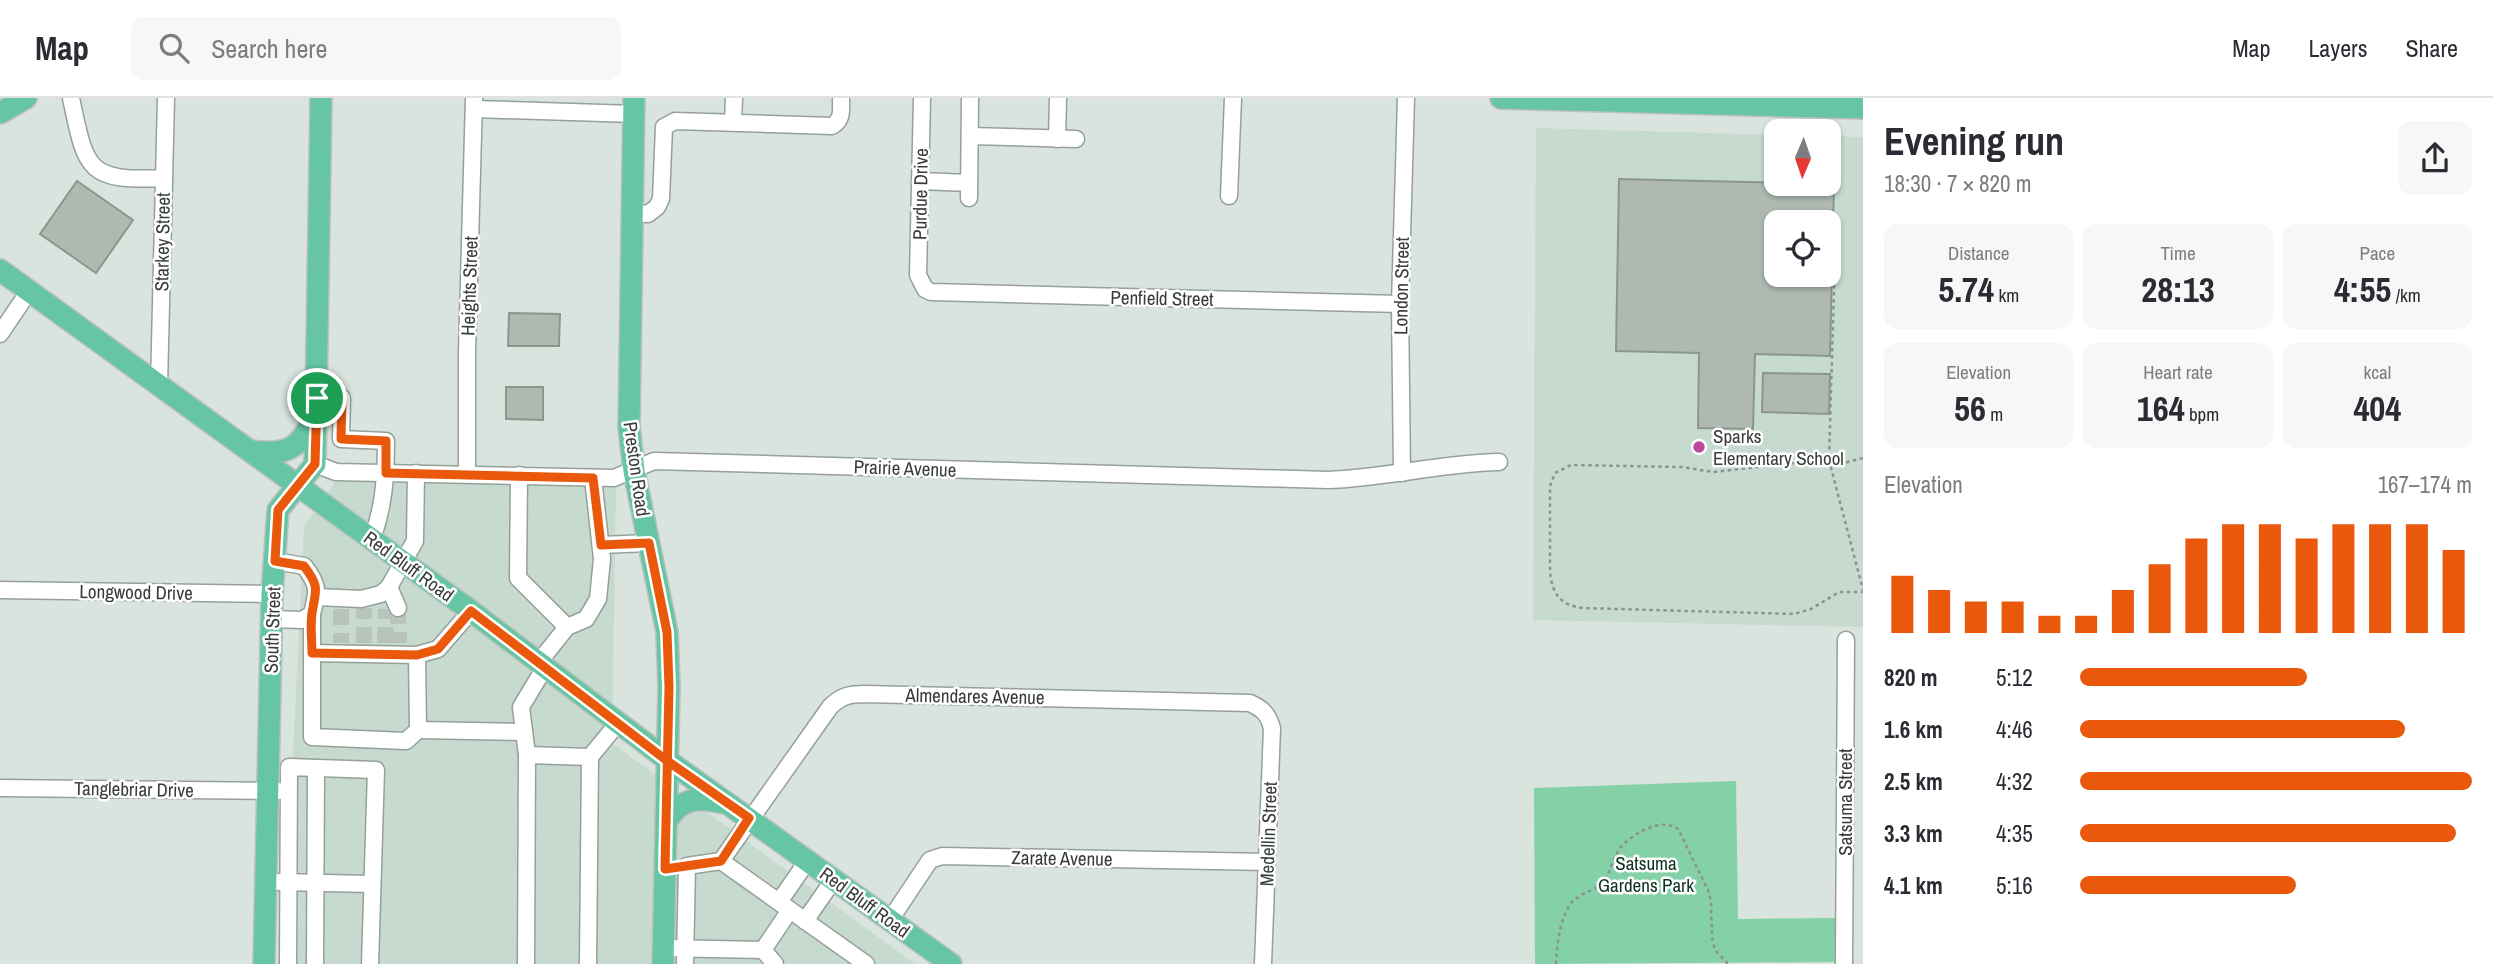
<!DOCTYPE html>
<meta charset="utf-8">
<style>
body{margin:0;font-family:"Archivo Narrow",sans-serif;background:#f7f7f7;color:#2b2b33;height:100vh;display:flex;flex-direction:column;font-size:26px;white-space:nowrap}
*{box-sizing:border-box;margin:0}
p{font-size:23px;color:#7c7c81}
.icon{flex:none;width:38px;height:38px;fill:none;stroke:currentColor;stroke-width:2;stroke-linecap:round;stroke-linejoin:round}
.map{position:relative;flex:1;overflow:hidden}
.details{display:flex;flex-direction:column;background:#fff;width:630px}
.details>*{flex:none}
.needle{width:46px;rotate:182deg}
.buttons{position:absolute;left:1764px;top:21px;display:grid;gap:14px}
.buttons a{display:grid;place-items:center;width:77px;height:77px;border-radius:14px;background:#fff;box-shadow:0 2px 5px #0004;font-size:35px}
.pin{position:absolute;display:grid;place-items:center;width:60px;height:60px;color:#fff;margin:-30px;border:4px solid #fff;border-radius:50%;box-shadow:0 2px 7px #0007}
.round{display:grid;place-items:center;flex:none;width:74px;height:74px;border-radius:14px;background:#f7f7f7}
.summary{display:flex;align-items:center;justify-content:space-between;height:119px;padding:0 21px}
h1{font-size:38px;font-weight:800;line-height:52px}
.stats{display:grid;grid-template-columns:repeat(3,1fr);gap:10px;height:119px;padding:7px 21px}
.stats div{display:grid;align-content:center;border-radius:14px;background:#f7f7f7;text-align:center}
.stats b{font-size:35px;font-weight:800}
.stats small{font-size:19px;font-weight:400}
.stats p{font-size:19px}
.chart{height:196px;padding:14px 21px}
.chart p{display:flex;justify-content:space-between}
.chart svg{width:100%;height:126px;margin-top:7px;stroke:#ea580c;stroke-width:6}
ul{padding:0 21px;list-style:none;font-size:23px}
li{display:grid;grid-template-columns:112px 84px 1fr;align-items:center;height:52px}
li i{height:18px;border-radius:9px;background:#ea580c}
header{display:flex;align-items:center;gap:42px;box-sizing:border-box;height:98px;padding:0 35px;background:#fff;border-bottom:2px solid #e1e1e2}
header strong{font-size:33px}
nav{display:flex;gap:38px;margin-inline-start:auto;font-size:24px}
.search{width:490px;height:63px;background:#f7f7f7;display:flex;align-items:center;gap:18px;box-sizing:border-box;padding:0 24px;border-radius:14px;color:#7c7c81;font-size:26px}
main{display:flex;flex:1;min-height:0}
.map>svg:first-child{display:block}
.built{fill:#c7dacf;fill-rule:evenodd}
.green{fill:#84d0a7}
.building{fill:#aeb9b2;stroke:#8b968f;stroke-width:2;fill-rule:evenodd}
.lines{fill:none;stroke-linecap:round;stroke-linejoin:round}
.minor-tunnel{stroke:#b8c3bc;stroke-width:16;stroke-dasharray:16 8;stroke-linecap:butt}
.minor-casing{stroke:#95a099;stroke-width:19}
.major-casing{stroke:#bfc1c0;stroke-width:24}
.path{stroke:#8b938e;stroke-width:2.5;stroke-dasharray:3.5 3.5;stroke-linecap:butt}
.minor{stroke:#fff;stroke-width:16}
.major{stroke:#66c6a4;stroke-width:21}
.route-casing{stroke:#fff;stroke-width:14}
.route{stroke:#ea580c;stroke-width:9}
.poi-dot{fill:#be489e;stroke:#fff;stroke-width:2.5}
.labels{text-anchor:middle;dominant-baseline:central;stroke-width:5;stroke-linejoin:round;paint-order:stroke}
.street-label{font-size:19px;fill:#383d3a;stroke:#fff}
.poi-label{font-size:19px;fill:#383d3a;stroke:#fff;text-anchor:start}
.park-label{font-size:19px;fill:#0c3220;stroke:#fff}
</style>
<header>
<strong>Map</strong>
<div class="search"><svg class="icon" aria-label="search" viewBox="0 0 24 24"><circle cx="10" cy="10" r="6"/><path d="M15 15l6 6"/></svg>Search here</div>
<nav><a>Map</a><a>Layers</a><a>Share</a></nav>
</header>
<main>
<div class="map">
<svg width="1863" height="866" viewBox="0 0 1863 866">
<rect width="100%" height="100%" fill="#d8e4dd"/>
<g class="built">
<path d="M 1536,30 L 1776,37 L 1776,86 L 1829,86 L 1829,38 L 1863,39 L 1863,529 L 1533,522 ZM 1776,124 L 1829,124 L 1829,177 L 1776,177 Z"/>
<path d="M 336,383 L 616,389 L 612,645 L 915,866 L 283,866 L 304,428 Z"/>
</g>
<path class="green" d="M 1736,683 L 1738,821 L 1836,820 L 1835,864 L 1535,866 L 1534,690 Z"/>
<g class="building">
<path d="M 1619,81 L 1834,86 L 1830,258 L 1755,256 L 1753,331 L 1698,330 L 1699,255 L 1616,253 ZM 1776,124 L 1829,124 L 1829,177 L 1776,177 Z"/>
<path d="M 77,83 L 133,122 L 96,175 L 40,136 Z"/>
<path d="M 509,215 L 560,216 L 559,248 L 508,248 Z"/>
<path d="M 1763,275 L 1830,276 L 1829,316 L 1762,314 Z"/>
<path d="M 506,289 L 543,289 L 543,322 L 506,321 Z"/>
</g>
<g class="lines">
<g class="minor-tunnel">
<path d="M 398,510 L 399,545"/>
<path d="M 341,511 L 341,545"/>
<path d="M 364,545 L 364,510"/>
<path d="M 385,545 L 386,511"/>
</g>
<g class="minor-casing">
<g id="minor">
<path d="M 71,0 C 86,71 86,84 164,80"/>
<path d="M 922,0 L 918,177 L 925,191 L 931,194 L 1400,206"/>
<path d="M 474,11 L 634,16"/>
<path d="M 733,24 L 734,0"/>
<path d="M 970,38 L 1076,41"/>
<path d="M 1057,41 L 1058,0"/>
<path d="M 920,83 L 969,85"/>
<path d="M 1229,98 L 1233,0"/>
<path d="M 969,100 L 970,0"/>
<path d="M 632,115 L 648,116 L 657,109 L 661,101 L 664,29 L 675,23 L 832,28 C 843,22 841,12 841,0"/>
<path d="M 0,236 L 29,193"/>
<path d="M 159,288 L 166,0"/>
<path d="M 317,300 L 342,300 L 341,341 L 386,343 C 386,377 384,409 372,441"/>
<path d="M 315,366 L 336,374 L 614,380 L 654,363 L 1328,382 C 1386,380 1442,365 1499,364"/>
<path d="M 1402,375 L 1400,206 L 1406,0"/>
<path d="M 467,376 L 467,255 L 474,0"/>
<path d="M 519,377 L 518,480 L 567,529"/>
<path d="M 601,447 L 649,445"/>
<path d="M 389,489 L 398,510"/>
<path d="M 0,492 L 272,496"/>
<path d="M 317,499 L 361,501 L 381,496 L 389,489 L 415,443 L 416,375"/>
<path d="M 312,516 L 312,639 L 406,643 L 418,632"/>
<path d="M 272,521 L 302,522 L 312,516 C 318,492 319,487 304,468 L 275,463"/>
<path d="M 312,555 L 417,557 L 418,632 L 524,634"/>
<path d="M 417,557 L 438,551 L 471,513"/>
<path d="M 539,564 L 567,529 L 586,521 L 598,501 L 602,461 L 593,380"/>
<path d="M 527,657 L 590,659 L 588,866"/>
<path d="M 590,659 L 618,625"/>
<path d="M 0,690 L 278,693"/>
<path d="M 721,763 L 866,866"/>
<path d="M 279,784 L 372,786"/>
<path d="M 779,804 L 808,762"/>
<path d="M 890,822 L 930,762 L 942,758 L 1267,764"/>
<path d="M 805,823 L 834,781"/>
<path d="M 663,850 L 763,852 L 790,812"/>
<path d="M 763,852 L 775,866"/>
<path d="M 288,866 L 289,669 L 376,672 L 370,866"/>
<path d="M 315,866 L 316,670"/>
<path d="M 526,866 L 527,657 L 521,609 L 545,569"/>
<path d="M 685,866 L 687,768 L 721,763 L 830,609 C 841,598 849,596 865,596 L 1250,605 C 1263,611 1268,616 1272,630 L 1263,866"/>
<path d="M 1844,866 L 1846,542"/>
</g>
</g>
<g class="major-casing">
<g id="major">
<path d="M 634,0 L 629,329 L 634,373 L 667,534 L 669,589 L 663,866"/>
<path d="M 1501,0 L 1863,10"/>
<path d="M 0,15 L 26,0"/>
<path d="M 0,172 L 471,513 L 678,670 L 951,866"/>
<path d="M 251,353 C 285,357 299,353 313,320"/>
<path d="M 666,724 C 682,699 697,699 724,705"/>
<path d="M 264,866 L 272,496 L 278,412 L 315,366 L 321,0"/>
</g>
</g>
<g class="path">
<path d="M 1836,124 L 1829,362 L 1863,492"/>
<path d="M 1863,360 L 1840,366 L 1795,365 L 1713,374 L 1682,369 L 1571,367 L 1555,375 L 1550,388 L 1550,473 C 1552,495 1559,507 1583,510 L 1794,516 L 1811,511 L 1839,494 L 1863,494"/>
<path d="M 1556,866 C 1557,846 1559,826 1569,808 C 1577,795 1595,794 1604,783 C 1611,773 1613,759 1621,749 C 1633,735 1662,719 1678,731 L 1708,792 L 1711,803 L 1712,840 L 1715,852 L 1728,866"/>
</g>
<use href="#minor" class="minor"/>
<use href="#major" class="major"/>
</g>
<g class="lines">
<g class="route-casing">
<path id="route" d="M 317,300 L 315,366 L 278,412 L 275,463 L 304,468 C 320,489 316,491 312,515 C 310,528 312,542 312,555 L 417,557 L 438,551 L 471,513 L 666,662 L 749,720 L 721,763 L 665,771 L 669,589 L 667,534 L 649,445 L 601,447 L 593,380 L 386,375 L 386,343 L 341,341 L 342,300 L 317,300"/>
</g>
<use href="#route" class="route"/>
</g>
<circle class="poi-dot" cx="1699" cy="349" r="7"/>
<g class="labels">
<g class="street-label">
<text transform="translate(920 96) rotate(-89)">Purdue Drive</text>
<text transform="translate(162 144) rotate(-89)">Starkey Street</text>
<text transform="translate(469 188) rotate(-88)">Heights Street</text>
<text transform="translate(1401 188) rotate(-89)">London Street</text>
<text transform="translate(1162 200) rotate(1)">Penfield Street</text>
<text transform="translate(905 370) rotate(2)">Prairie Avenue</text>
<text transform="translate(637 371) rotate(82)">Preston Road</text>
<text transform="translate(409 468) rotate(36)">Red Bluff Road</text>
<text transform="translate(136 494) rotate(1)">Longwood Drive</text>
<text transform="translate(272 532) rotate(-88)">South Street</text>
<text transform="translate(975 598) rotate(1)">Almendares Avenue</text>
<text transform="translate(134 691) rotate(1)">Tanglebriar Drive</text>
<text transform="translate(1845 704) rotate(-90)">Satsuma Street</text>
<text transform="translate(1268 736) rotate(-88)">Medellin Street</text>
<text transform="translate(1062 760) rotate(1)">Zarate Avenue</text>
<text transform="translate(865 804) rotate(36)">Red Bluff Road</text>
</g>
<g class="poi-label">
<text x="1713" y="338">Sparks<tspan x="1713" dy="22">Elementary School</tspan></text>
</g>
<g class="park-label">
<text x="1646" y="765">Satsuma<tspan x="1646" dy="22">Gardens Park</tspan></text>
</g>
</g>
</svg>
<div class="buttons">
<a><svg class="needle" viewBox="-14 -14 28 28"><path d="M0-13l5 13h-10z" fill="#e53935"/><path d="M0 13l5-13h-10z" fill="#7c7c81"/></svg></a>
<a><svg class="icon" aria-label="locate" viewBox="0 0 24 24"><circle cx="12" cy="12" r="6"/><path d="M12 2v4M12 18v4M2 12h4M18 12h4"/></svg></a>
</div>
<div class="pin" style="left:317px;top:300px;background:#1e9e55"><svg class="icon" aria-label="arrive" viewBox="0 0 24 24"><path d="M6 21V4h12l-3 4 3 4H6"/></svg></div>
</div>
<section class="details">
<div class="summary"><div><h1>Evening run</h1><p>18:30 · 7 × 820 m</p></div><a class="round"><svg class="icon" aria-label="share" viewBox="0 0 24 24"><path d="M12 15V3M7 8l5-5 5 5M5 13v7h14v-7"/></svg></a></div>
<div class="stats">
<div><p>Distance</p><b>5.74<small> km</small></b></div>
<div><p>Time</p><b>28:13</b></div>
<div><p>Pace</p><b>4:55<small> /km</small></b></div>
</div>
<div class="stats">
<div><p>Elevation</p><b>56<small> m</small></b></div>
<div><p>Heart rate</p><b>164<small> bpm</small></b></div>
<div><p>kcal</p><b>404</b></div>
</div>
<div class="chart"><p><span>Elevation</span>167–174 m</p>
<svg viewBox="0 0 160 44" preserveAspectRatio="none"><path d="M5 44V24M15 44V29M25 44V33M35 44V33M45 44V38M55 44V38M65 44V29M75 44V20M85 44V11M95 44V6M105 44V6M115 44V11M125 44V6M135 44V6M145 44V6M155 44V15"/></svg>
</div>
<ul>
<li><b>820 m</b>5:12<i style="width:58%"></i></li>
<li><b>1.6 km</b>4:46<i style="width:83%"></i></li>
<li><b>2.5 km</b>4:32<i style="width:100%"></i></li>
<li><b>3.3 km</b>4:35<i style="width:96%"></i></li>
<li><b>4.1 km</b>5:16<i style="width:55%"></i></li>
</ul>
</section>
</main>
